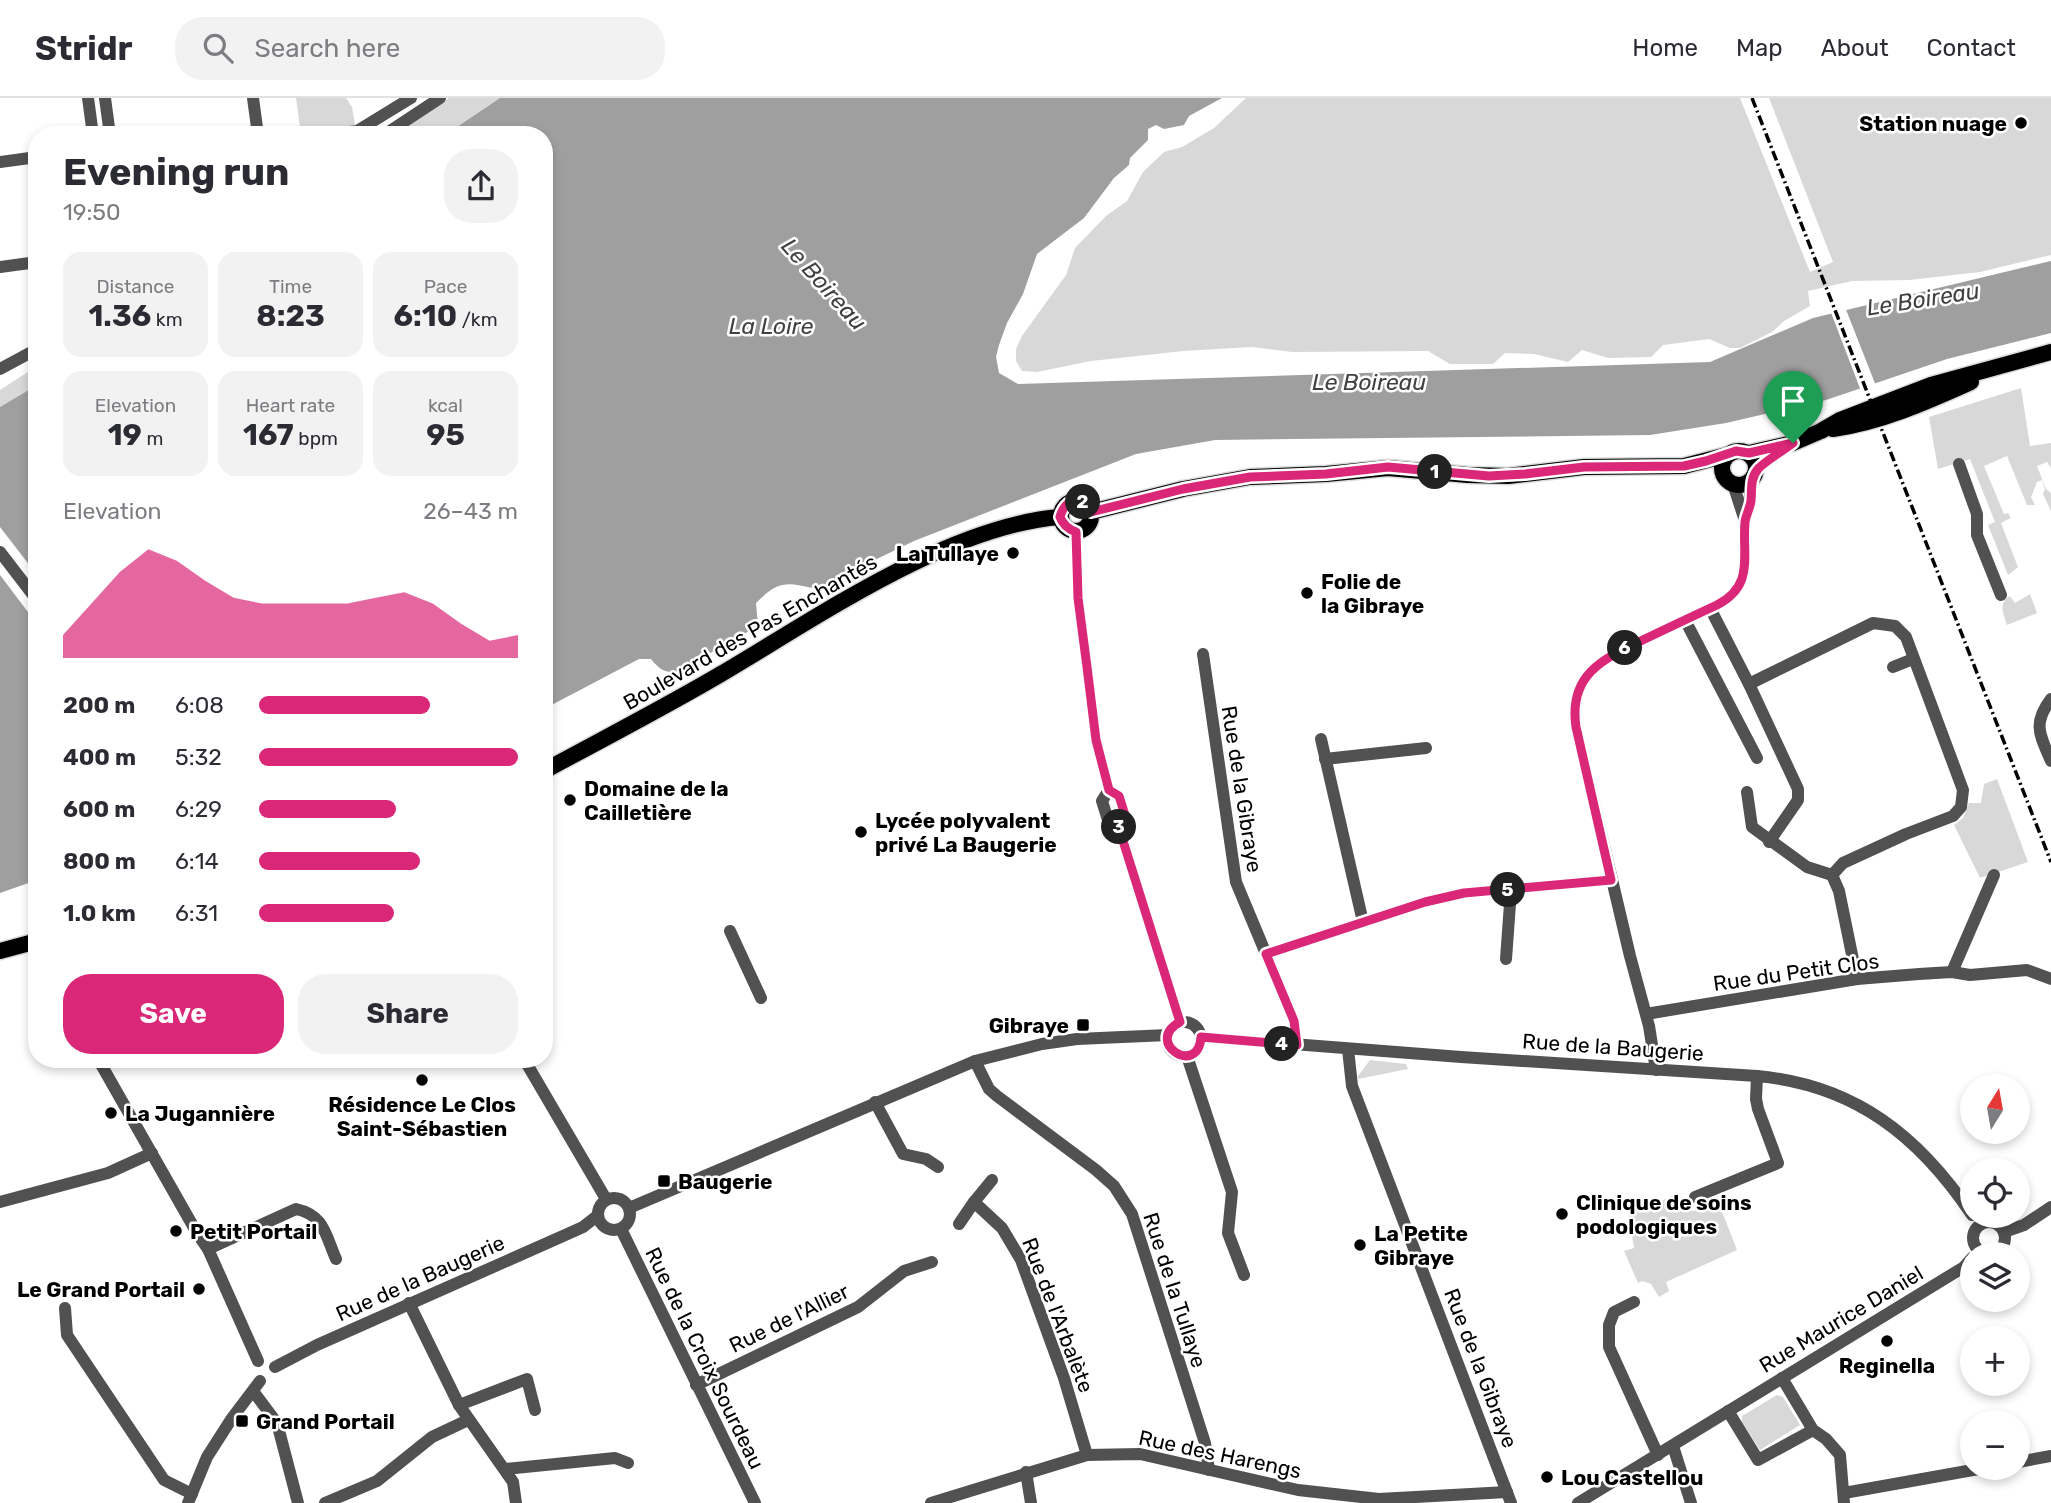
<!DOCTYPE html>
<meta charset="utf-8">
<style>
body{margin:0;font-family:Rubik,sans-serif;background:#f2f2f3;color:#2b2b33;height:100vh;display:flex;flex-direction:column;font-size:26px;white-space:nowrap}
*{box-sizing:border-box;margin:0}
p{font-size:23px;color:#7c7c81}
.icon{flex:none;width:38px;height:38px;fill:none;stroke:currentColor;stroke-width:2;stroke-linecap:round;stroke-linejoin:round}
.map{position:relative;flex:1;overflow:hidden}
.drawer{position:absolute;left:28px;top:28px;width:525px;height:942px;display:flex;flex-direction:column;background:#fff;border-radius:28px;box-shadow:0 4px 10px #0003}
.drawer>*{flex:none}
.needle{width:46px;rotate:11deg}
.buttons{position:absolute;left:1960px;top:976px;display:grid;gap:14px}
.buttons a{display:grid;place-items:center;width:70px;height:70px;border-radius:50%;background:#fff;box-shadow:0 4px 10px #0003;font-size:35px}
.pin{position:absolute;display:grid;place-items:center;width:60px;height:60px;color:#fff;margin:-72px -30px;border-radius:50% 50% 50% 0;rotate:-45deg;box-shadow:0 0 7px #0007}
.pin .icon{rotate:45deg}
.km{position:absolute;width:35px;height:35px;margin:-18px;border-radius:50%;background:#222;color:#fff;font-size:19px;line-height:35px;text-align:center}
.round{display:grid;place-items:center;flex:none;width:74px;height:74px;border-radius:28px;background:#f2f2f3}
.head{display:flex;align-items:center;justify-content:space-between;height:119px;padding:0 35px}
h1{font-size:38px;font-weight:700;line-height:52px}
.figures{display:grid;grid-template-columns:repeat(3,1fr);gap:10px;height:119px;padding:7px 35px}
.figures div{display:grid;align-content:center;border-radius:18px;background:#f2f2f3;text-align:center}
.figures b{font-size:30px;font-weight:700}
.figures small{font-size:19px;font-weight:400}
.figures p{font-size:19px}
.chart{height:196px;padding:14px 35px}
.chart p{display:flex;justify-content:space-between}
.chart svg{width:100%;height:126px;margin-top:7px;fill:#db2777;opacity:.7}
.action{display:flex;gap:14px;margin-top:auto;padding:14px 35px}
.action a{flex:1;height:80px;border-radius:28px;background:#db2777;color:#fff;font-size:28px;font-weight:700;line-height:80px;text-align:center}
.action a+a{background:#f2f2f3;color:#2b2b33}
ul{padding:0 35px;list-style:none;font-size:23px}
li{display:grid;grid-template-columns:112px 84px 1fr;align-items:center;height:52px}
li i{height:18px;border-radius:9px;background:#db2777}
header{display:flex;align-items:center;gap:42px;box-sizing:border-box;height:98px;padding:0 35px;background:#fff;border-bottom:2px solid #e1e1e2}
header strong{font-size:33px}
nav{display:flex;gap:38px;margin-inline-start:auto;font-size:24px}
.search{width:490px;height:63px;background:#f2f2f3;display:flex;align-items:center;gap:18px;box-sizing:border-box;padding:0 24px;border-radius:28px;color:#7c7c81;font-size:26px}
.map>svg:first-child{display:block}
.green{fill:#d8d8d8}
.water{fill:#9f9f9f}
.pier{fill:#fff}
.lines{fill:none;stroke-linecap:round;stroke-linejoin:round}
.major-casing{stroke:#dbdbdb;stroke-width:19}
.minor{stroke:#515151;stroke-width:12}
.major{stroke:#000;stroke-width:16}
.rail{stroke:#000;stroke-width:3.5;stroke-dasharray:10 3.5 2 3.5;stroke-linecap:butt}
.route-casing{stroke:#fff;stroke-width:14}
.route{stroke:#db2777;stroke-width:9}
.poi-dot{fill:#000;stroke:#fff;stroke-width:2.5}
.labels{text-anchor:middle;dominant-baseline:central;stroke-width:5;stroke-linejoin:round;paint-order:stroke}
.poi-label{font-size:21px;font-weight:bold;fill:#000;stroke:#fff;text-anchor:start}
.street-label{font-size:21px;fill:#000;stroke:#fff}
.water-label{font-size:23px;font-style:italic;fill:#404040;stroke:#fff}
</style>
<header>
<strong>Stridr</strong>
<div class="search"><svg class="icon" aria-label="search" viewBox="0 0 24 24"><circle cx="10" cy="10" r="6"/><path d="M15 15l6 6"/></svg>Search here</div>
<nav><a>Home</a><a>Map</a><a>About</a><a>Contact</a></nav>
</header>
<div class="map">
<svg width="2051" height="1405" viewBox="0 0 2051 1405">
<rect width="100%" height="100%" fill="#fff"/>
<g class="green">
<path d="M 296,0 L 346,0 L 352,9 L 355,27 L 352,27 L 352,31 L 302,37 L 283,36 L 281,31 L 300,29 Z"/>
<path d="M 449,0 L 500,0 L 445,37 L 395,37 Z"/>
<path d="M 1246,0 L 1740,0 L 1810,174 L 1833,164 L 1769,0 L 2051,0 L 2051,157 L 1980,174 L 1909,182 L 1852,183 L 1808,193 L 1810,208 L 1784,223 L 1772,234 L 1740,250 L 1730,250 L 1709,241 L 1663,247 L 1651,259 L 1608,260 L 1582,252 L 1568,264 L 1534,256 L 1505,255 L 1493,266 L 1450,266 L 1428,253 L 1292,254 L 1252,249 L 1183,253 L 1091,263 L 1037,274 L 1022,273 L 1016,263 L 1016,251 L 1022,238 L 1066,177 L 1075,150 L 1106,118 L 1127,103 L 1143,74 L 1164,54 L 1182,49 L 1214,30 Z"/>
<path d="M 37,268 L 37,287 L 0,309 L 0,292 Z"/>
<path d="M 2021,290 L 2030,348 L 2051,345 L 2051,370 L 2047,364 L 2037,368 L 2046,391 L 2051,395 L 2051,413 L 2043,396 L 2045,391 L 2042,382 L 2037,384 L 2031,399 L 2035,407 L 2027,407 L 2007,358 L 1984,368 L 2004,416 L 2008,415 L 2011,420 L 2001,425 L 2018,469 L 2008,477 L 1988,427 L 1995,424 L 1970,361 L 1938,371 L 1929,319 Z"/>
<path d="M 2030,496 L 2037,515 L 2007,527 C 2003,516 1998,505 2010,498 L 2015,505 Z"/>
<path d="M 1997,681 L 2028,764 L 1980,780 L 1954,727 L 1963,720 L 1969,705 L 1981,705 L 1984,686 Z"/>
<path d="M 1370,962 L 1406,966 L 1408,971 L 1358,981 L 1358,978 Z"/>
<path d="M 1674,1098 L 1683,1112 L 1693,1113 L 1719,1106 L 1737,1152 L 1666,1184 L 1669,1193 L 1659,1199 L 1651,1186 L 1642,1183 L 1638,1185 L 1624,1153 L 1634,1150 L 1628,1115 Z"/>
<path d="M 1777,1297 L 1783,1299 L 1800,1327 L 1760,1352 L 1742,1324 L 1742,1318 Z"/>
</g>
<g class="water">
<path d="M 500,0 L 1222,0 L 1189,18 L 1184,27 L 1164,31 L 1156,27 L 1148,31 L 1148,42 L 1130,60 L 1129,67 L 1114,80 L 1084,120 L 1037,156 L 1023,196 L 1007,225 L 999,247 L 996,259 L 999,275 L 1018,286 L 1710,264 L 1813,220 L 2051,163 L 2051,235 L 1947,261 L 1826,302 L 1726,325 L 1650,337 L 1215,342 L 1136,356 L 914,443 L 854,472 L 821,492 C 788,485 781,480 756,505 L 758,528 L 677,574 C 664,575 659,571 651,561 L 639,561 L 544,611 L 544,37 L 445,37 Z"/>
<path d="M 37,287 L 37,782 L 0,795 L 0,309 Z"/>
</g>
<g class="pier">
<path d="M 1845,209 L 1876,288 L 1861,293 L 1830,212 Z"/>
<path d="M 0,429 L 37,477 L 37,526 L 0,477 Z"/>
</g>
<g class="lines">
<g class="major-casing">
<g id="major">
<path d="M 1833,331 C 1881,324 1927,304 1971,284"/>
<circle cx="1739" cy="370" r="17"/>
<path d="M 1749,355 L 1793,345 L 1821,333 L 1840,322 L 1931,287 L 2051,254"/>
<circle cx="1076" cy="418" r="15"/>
<path d="M 1091,414 L 1183,391 L 1250,379 L 1326,376 L 1388,370 L 1468,377 L 1508,378 L 1584,369 L 1684,368 L 1727,357"/>
<path d="M 544,673 C 603,641 663,610 721,576 C 818,519 948,428 1060,419"/>
<path d="M 0,853 L 37,843"/>
</g>
</g>
<g class="minor">
<path d="M 88,0 L 93,37"/>
<path d="M 105,0 L 110,37"/>
<path d="M 253,0 L 258,37"/>
<path d="M 328,37 L 357,33 L 411,0"/>
<path d="M 384,37 L 440,0"/>
<path d="M 0,64 L 37,59"/>
<path d="M 0,169 L 37,164"/>
<path d="M 0,271 L 37,251"/>
<path d="M 1959,366 L 1977,416 L 1977,437 L 2001,497"/>
<path d="M 1733,386 L 1745,423"/>
<path d="M 1076,434 L 1078,500 L 1087,569 L 1096,642 L 1109,692 L 1119,698 L 1125,717 L 1118,727"/>
<path d="M 0,454 L 37,502"/>
<path d="M 1710,510 L 1749,586 L 1798,691 L 1798,702 L 1769,744"/>
<path d="M 1685,522 L 1757,660"/>
<path d="M 1203,556 L 1236,784 L 1294,923 L 1297,947"/>
<path d="M 1893,569 L 1913,561"/>
<path d="M 1749,586 L 1873,525 L 1895,528 L 1906,539 L 1963,692 L 1961,709 L 1953,718 L 1906,736 L 1843,765 L 1832,777"/>
<path d="M 2051,601 C 2032,626 2040,637 2051,663"/>
<path d="M 1321,641 L 1363,824"/>
<path d="M 1325,661 L 1426,650"/>
<path d="M 1109,692 L 1102,703 L 1108,722 L 1118,727 L 1180,924"/>
<path d="M 1747,694 L 1752,729 L 1807,769 L 1832,777"/>
<path d="M 1832,777 L 1839,793 L 1857,881"/>
<path d="M 730,833 L 761,900"/>
<path d="M 1266,856 L 1425,804 L 1464,795 L 1611,782"/>
<path d="M 1506,861 L 1511,792"/>
<path d="M 1952,874 L 1994,777"/>
<path d="M 1646,916 L 1857,881 L 1919,876 L 1952,874 L 1970,877 L 2027,872 L 2051,881"/>
<circle cx="1184" cy="941" r="17"/>
<path d="M 1201,939 L 1461,959 L 1757,978 C 1855,987 1919,1038 1972,1117"/>
<path d="M 1348,951 L 1352,988 L 1511,1405"/>
<path d="M 1187,958 L 1232,1094 L 1228,1135 L 1244,1177"/>
<path d="M 98,961 L 197,1135 L 208,1151 L 258,1263"/>
<path d="M 524,961 L 606,1101"/>
<path d="M 975,963 L 989,991 L 997,998 L 1096,1072 L 1114,1088 L 1132,1116 L 1205,1345 L 1209,1372"/>
<path d="M 1656,972 L 1649,928 L 1630,858 L 1576,629 C 1568,575 1605,559 1647,540 C 1670,529 1693,518 1717,507 C 1754,487 1742,460 1745,425 C 1747,411 1751,397 1752,382"/>
<path d="M 875,1004 L 903,1056 L 926,1061 L 938,1069"/>
<path d="M 992,1082 L 974,1104 L 1002,1130 L 1021,1162 L 1064,1280 L 1087,1357"/>
<path d="M 1695,1099 L 1778,1065 L 1758,1011 L 1756,1001 L 1757,978"/>
<circle cx="614" cy="1116" r="16"/>
<path d="M 0,1104 L 108,1075 L 152,1055"/>
<path d="M 629,1110 L 975,963 L 1042,946 L 1077,941 L 1168,937"/>
<circle cx="1989" cy="1140" r="16"/>
<path d="M 959,1126 L 974,1104"/>
<path d="M 621,1131 L 755,1405"/>
<path d="M 2004,1134 L 2024,1127 L 2051,1109"/>
<path d="M 208,1151 L 296,1111 C 324,1117 325,1136 336,1161"/>
<path d="M 1634,1204 L 1614,1214 L 1609,1227 L 1609,1249 L 1658,1357"/>
<path d="M 409,1205 L 459,1307 L 513,1384 L 516,1405"/>
<path d="M 65,1210 L 67,1237 L 164,1382 L 192,1396"/>
<path d="M 275,1269 L 317,1247 L 563,1138 L 583,1129 L 597,1118"/>
<path d="M 1782,1280 L 1813,1332 L 1826,1341 L 1840,1357 L 1844,1405"/>
<path d="M 696,1287 L 858,1209 L 904,1173 L 932,1164"/>
<path d="M 253,1293 L 277,1325 L 298,1405"/>
<path d="M 459,1307 L 527,1281 L 535,1312"/>
<path d="M 1728,1313 L 1758,1362 L 1813,1332"/>
<path d="M 1673,1348 L 1691,1405"/>
<path d="M 2018,1364 L 2051,1358"/>
<path d="M 505,1371 L 615,1360 L 628,1365"/>
<path d="M 1026,1374 L 1031,1405"/>
<path d="M 1844,1395 L 1984,1370"/>
<path d="M 188,1405 L 207,1359 L 232,1320 L 260,1283"/>
<path d="M 325,1405 L 377,1383 L 432,1339 L 468,1322"/>
<path d="M 931,1405 L 1087,1357 L 1140,1356 L 1298,1392 L 1379,1401 L 1507,1394"/>
<path d="M 1578,1405 L 1964,1169 L 1972,1160"/>
</g>
<use href="#major" class="major"/>
<path class="rail" d="M 1752,0 L 2051,764"/>
</g>
<g class="lines">
<g class="route-casing">
<path id="route" d="M 1793,345 C 1784,352 1764,364 1758,371 C 1750,380 1752,392 1751,403 C 1750,410 1746,417 1745,424 C 1742,459 1755,487 1717,507 C 1693,518 1670,529 1647,540 C 1605,560 1568,575 1576,629 L 1611,782 L 1464,795 L 1425,804 L 1266,856 L 1294,923 L 1297,947 L 1201,939 C 1198,980 1143,944 1180,924 L 1118,727 L 1125,717 L 1119,698 L 1109,692 L 1096,642 L 1087,569 L 1078,500 L 1076,434 C 1068,431 1063,427 1060,419 C 1065,400 1083,396 1091,414 L 1183,391 L 1250,379 L 1326,376 L 1388,369 L 1489,378 L 1525,376 L 1584,369 L 1684,368 L 1706,363 L 1736,353 L 1749,355 Z"/>
</g>
<use href="#route" class="route"/>
</g>
<g class="poi-dot">
<circle cx="2021" cy="25" r="7"/>
<circle cx="1013" cy="455" r="7"/>
<circle cx="1307" cy="495" r="7"/>
<circle cx="570" cy="702" r="7"/>
<circle cx="861" cy="734" r="7"/>
<rect x="1076" y="920" width="14" height="14" rx="3.5"/>
<circle cx="422" cy="982" r="7"/>
<circle cx="111" cy="1015" r="7"/>
<rect x="657" y="1076" width="14" height="14" rx="3.5"/>
<circle cx="1562" cy="1116" r="7"/>
<circle cx="176" cy="1133" r="7"/>
<circle cx="1360" cy="1147" r="7"/>
<circle cx="199" cy="1191" r="7"/>
<circle cx="1887" cy="1243" r="7"/>
<rect x="235" y="1316" width="14" height="14" rx="3.5"/>
<circle cx="1547" cy="1379" r="7"/>
</g>
<g class="labels">
<g class="poi-label">
<text x="2007" y="25" text-anchor="end">Station nuage</text>
<text x="999" y="455" text-anchor="end">La Tullaye</text>
<text x="1321" y="483">Folie de<tspan x="1321" dy="24">la Gibraye</tspan></text>
<text x="584" y="690">Domaine de la<tspan x="584" dy="24">Cailletière</tspan></text>
<text x="875" y="722">Lycée polyvalent<tspan x="875" dy="24">privé La Baugerie</tspan></text>
<text x="1069" y="927" text-anchor="end">Gibraye</text>
<text x="422" y="1006" text-anchor="middle">Résidence Le Clos<tspan x="422" dy="24">Saint-Sébastien</tspan></text>
<text x="125" y="1015">La Jugannière</text>
<text x="678" y="1083">Baugerie</text>
<text x="1576" y="1104">Clinique de soins<tspan x="1576" dy="24">podologiques</tspan></text>
<text x="190" y="1133">Petit Portail</text>
<text x="1374" y="1135">La Petite<tspan x="1374" dy="24">Gibraye</tspan></text>
<text x="185" y="1191" text-anchor="end">Le Grand Portail</text>
<text x="1887" y="1267" text-anchor="middle">Reginella</text>
<text x="256" y="1323">Grand Portail</text>
<text x="1561" y="1379">Lou Castellou</text>
</g>
<g class="street-label">
<text transform="translate(750 534) rotate(-30)">Boulevard des Pas Enchantés</text>
<text transform="translate(1242 691) rotate(81)">Rue de la Gibraye</text>
<text transform="translate(1796 874) rotate(-8)">Rue du Petit Clos</text>
<text transform="translate(1613 949) rotate(4)">Rue de la Baugerie</text>
<text transform="translate(420 1180) rotate(-24)">Rue de la Baugerie</text>
<text transform="translate(1175 1192) rotate(72)">Rue de la Tullaye</text>
<text transform="translate(1058 1217) rotate(69)">Rue de l'Arbalète</text>
<text transform="translate(789 1220) rotate(-26)">Rue de l'Allier</text>
<text transform="translate(1841 1221) rotate(-31)">Rue Maurice Daniel</text>
<text transform="translate(705 1260) rotate(64)">Rue de la Croix Sourdeau</text>
<text transform="translate(1481 1270) rotate(69)">Rue de la Gibraye</text>
<text transform="translate(1220 1356) rotate(12)">Rue des Harengs</text>
</g>
<g class="water-label">
<text transform="translate(824 186) rotate(48)">Le Boireau</text>
<text transform="translate(1923 201) rotate(-9)">Le Boireau</text>
<text x="771" y="228">La Loire</text>
<text x="1369" y="284">Le Boireau</text>
</g>
</g>
</svg>
<div class="buttons">
<a><svg class="needle" viewBox="-14 -14 28 28"><path d="M0-13l5 13h-10z" fill="#e53935"/><path d="M0 13l5-13h-10z" fill="#7c7c81"/></svg></a>
<a><svg class="icon" aria-label="locate" viewBox="0 0 24 24"><circle cx="12" cy="12" r="6"/><path d="M12 2v4M12 18v4M2 12h4M18 12h4"/></svg></a>
<a><svg class="icon" aria-label="layers" viewBox="0 0 24 24"><path d="M12 4l9 5-9 5-9-5zM3 14l9 5 9-5"/></svg></a>
<a>+</a>
<a>−</a>
</div>
<div class="pin" style="left:1793px;top:345px;background:#1e9e55"><svg class="icon" aria-label="arrive" viewBox="0 0 24 24"><path d="M6 21V4h12l-3 4 3 4H6"/></svg></div>
<b class="km" style="left:1435px;top:374px">1</b>
<b class="km" style="left:1083px;top:404px">2</b>
<b class="km" style="left:1119px;top:729px">3</b>
<b class="km" style="left:1282px;top:946px">4</b>
<b class="km" style="left:1508px;top:792px">5</b>
<b class="km" style="left:1625px;top:550px">6</b>
<section class="drawer">
<div class="head"><div><h1>Evening run</h1><p>19:50</p></div><a class="round"><svg class="icon" aria-label="share" viewBox="0 0 24 24"><path d="M12 15V3M7 8l5-5 5 5M5 13v7h14v-7"/></svg></a></div>
<div class="figures">
<div><p>Distance</p><b>1.36<small> km</small></b></div>
<div><p>Time</p><b>8:23</b></div>
<div><p>Pace</p><b>6:10<small> /km</small></b></div>
</div>
<div class="figures">
<div><p>Elevation</p><b>19<small> m</small></b></div>
<div><p>Heart rate</p><b>167<small> bpm</small></b></div>
<div><p>kcal</p><b>95</b></div>
</div>
<div class="chart"><p><span>Elevation</span>26–43 m</p>
<svg viewBox="0 0 160 44" preserveAspectRatio="none"><path d="M0 44V36L10 25L20 14L30 6L40 10L50 17L60 23L70 25L80 25L90 25L100 25L110 23L120 21L130 25L140 32L150 38L160 36V44z"/></svg>
</div>
<ul>
<li><b>200 m</b>6:08<i style="width:66%"></i></li>
<li><b>400 m</b>5:32<i style="width:100%"></i></li>
<li><b>600 m</b>6:29<i style="width:53%"></i></li>
<li><b>800 m</b>6:14<i style="width:62%"></i></li>
<li><b>1.0 km</b>6:31<i style="width:52%"></i></li>
</ul>
<div class="action"><a>Save</a><a>Share</a></div>
</section>
</div>
